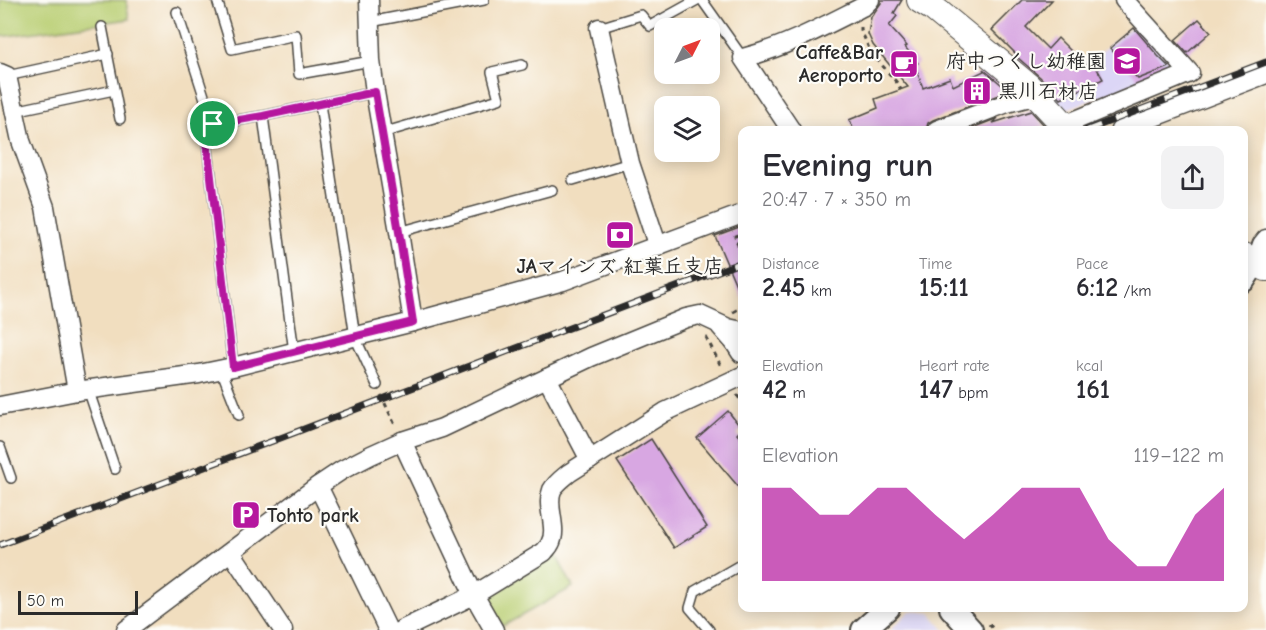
<!DOCTYPE html>
<meta charset="utf-8">
<style>
body{margin:0;font-family:"Comic Neue","Klee One",sans-serif;background:#f2f2f3;color:#2b2b33;height:100vh;display:flex;flex-direction:column;font-size:22px;white-space:nowrap}
*{box-sizing:border-box;margin:0}
p{font-size:20px;color:#7c7c81}
.icon{flex:none;width:33px;height:33px;fill:none;stroke:currentColor;stroke-width:2;stroke-linecap:round;stroke-linejoin:round}
.map{position:relative;flex:1;overflow:hidden}
.drawer{position:absolute;left:738px;top:126px;width:510px;height:486px;display:flex;flex-direction:column;background:#fff;border-radius:12px;box-shadow:0 3px 15px #0003}
.drawer>*{flex:none}
.needle{width:39px;rotate:48deg}
.fabs{position:absolute;left:654px;top:18px;display:grid;gap:12px}
.fabs a{display:grid;place-items:center;width:66px;height:66px;border-radius:12px;background:#fff;box-shadow:0 3px 15px #0003;font-size:30px}
.scale{position:absolute;left:18px;bottom:15px;width:120px;box-sizing:border-box;padding-left:6px;border:3px solid #2b2b2b;border-top:0;font-size:16px;line-height:21px;white-space:nowrap;color:#2b2b2b;-webkit-text-stroke:4px #fdfcf7;paint-order:stroke}
.pin{position:absolute;display:grid;place-items:center;width:51px;height:51px;color:#fff;margin:-26px;border:3px solid #fff;border-radius:50%;box-shadow:0 2px 6px #0007}
.round{display:grid;place-items:center;flex:none;width:63px;height:63px;border-radius:12px;background:#f2f2f3}
.head{display:flex;align-items:center;justify-content:space-between;height:102px;padding:0 24px}
h1{font-size:33px;font-weight:800;line-height:45px}
.figures{display:grid;grid-template-columns:repeat(3,1fr);gap:9px;height:102px;padding:6px 24px}
.figures div{display:grid;align-content:center}
.figures b{font-size:26px;font-weight:800}
.figures small{font-size:16px;font-weight:400}
.figures p{font-size:16px}
.chart{height:168px;padding:12px 24px}
.chart p{display:flex;justify-content:space-between}
.chart svg{width:100%;height:108px;margin-top:6px;fill:#b5179e;opacity:.7}
.map>svg:first-child{display:block}
.built{fill:#dcd6f6}
.green{fill:#bacf74;stroke:#727d50;stroke-width:1.5}
.building{fill:#d8a7e2}
.lines{fill:none;stroke-linecap:round;stroke-linejoin:round}
.service-casing{stroke:#494641;stroke-width:12}
.minor-casing{stroke:#494641;stroke-width:21}
.tertiary-casing{stroke:#494641;stroke-width:26}
.secondary-casing{stroke:#494641;stroke-width:28}
.path{stroke:#494641;stroke-width:3;stroke-dasharray:4.5 4.5;stroke-linecap:butt}
.service{stroke:#fff;stroke-width:9}
.minor{stroke:#fff;stroke-width:18}
.tertiary{stroke:#fff;stroke-width:22}
.secondary{stroke:#fff;stroke-width:26}
.rail-casing{stroke:#2b2b2b;stroke-width:7}
.rail{stroke:#fdfcf7;stroke-width:4.5;stroke-dasharray:14;stroke-linecap:butt}
.route-casing{stroke:#fff;stroke-width:12}
.route{stroke:#b5179e;stroke-width:8}
.labels{text-anchor:middle;dominant-baseline:central;stroke-width:4.5;stroke-linejoin:round;paint-order:stroke}
.poi-label{font-size:20px;font-weight:bold;fill:#2b2b2b;stroke:#fdfcf7;text-anchor:end}
</style>
<div class="map">
<svg width="1266" height="630" viewBox="0 0 1266 630">
<rect width="100%" height="100%" fill="#fdfcf7"/>
<filter id="ink" filterUnits="userSpaceOnUse"><feTurbulence type="fractalNoise" baseFrequency=".0167" numOctaves="2"/><feDisplacementMap in="SourceGraphic" scale="12" xChannelSelector="R" yChannelSelector="G"/><feConvolveMatrix kernelMatrix="1 2 1 2 8 2 1 2 1" color-interpolation-filters="sRGB"/></filter>
<filter id="wash" filterUnits="userSpaceOnUse"><feTurbulence type="fractalNoise" baseFrequency=".008" numOctaves="4" result="noise"/><feDisplacementMap in="SourceGraphic" scale="24" xChannelSelector="R" yChannelSelector="G"/><feGaussianBlur stdDeviation="1.35" result="paint"/><feColorMatrix in="noise" values="0 0 0 0 0 0 0 0 0 0 0 0 0 0 0 0 0 1.4 0 .05"/><feComposite in="paint" operator="in"/></filter>
<g filter="url(#wash)">
<rect width="100%" height="100%" fill="#f1debf"/>
<g class="built">
<path d="M 1135,24 L 1176,69 L 1059,112 L 1038,85 L 1100,53 Z"/>
<path d="M 910,611 L 930,613 L 945,630 L 890,630 Z"/>
</g>
<g class="green">
<path d="M 0,0 L 126,0 L 129,19 L 0,37 Z"/>
<path d="M 556,555 L 573,587 L 503,626 L 485,594 Z"/>
</g>
<g id="blocks">
<g class="building">
<path d="M 881,0 L 902,0 L 894,13 L 897,16 L 889,26 L 907,46 L 905,47 L 918,63 L 915,66 L 923,88 L 950,78 L 953,86 L 984,71 L 983,69 L 1009,91 L 933,120 L 928,123 L 926,130 L 854,130 L 849,120 L 878,108 L 875,99 L 908,87 L 873,45 L 868,34 L 871,17 L 881,3 Z"/>
<path d="M 1022,0 L 1052,0 L 1026,27 L 1048,49 L 1058,38 L 1085,65 L 1092,60 L 1103,79 L 1061,99 L 1040,77 L 1017,57 L 1018,56 L 992,30 Z"/>
<path d="M 1199,19 L 1211,32 L 1187,53 L 1175,40 Z"/>
<path d="M 1134,28 L 1158,56 L 1169,67 L 1138,79 L 1110,48 Z"/>
<path d="M 1031,111 L 1045,126 L 1030,130 L 967,130 L 998,118 L 993,123 Z"/>
<path d="M 742,226 L 742,299 L 715,236 Z"/>
<path d="M 728,411 L 742,429 L 737,434 L 742,440 L 742,491 L 697,438 Z"/>
<path d="M 651,439 L 707,527 L 674,548 L 617,461 Z"/>
</g>
</g>
</g>
<g filter="url(#ink)">
<use href="#blocks" fill-opacity="0" stroke="#494641" stroke-width="1.5"/>
<g class="lines">
<g class="service-casing">
<g id="service">
<path d="M 217,0 L 232,49 L 296,35 L 299,74 L 371,61"/>
<path d="M 702,0 L 743,58"/>
<path d="M 177,12 L 213,124"/>
<path d="M 370,22 L 484,0"/>
<path d="M 102,27 L 120,119"/>
<path d="M 599,28 L 641,15 L 650,26 L 697,0"/>
<path d="M 7,76 L 108,54"/>
<path d="M 320,104 L 355,337 L 377,385"/>
<path d="M 14,111 L 114,90"/>
<path d="M 263,116 L 294,352"/>
<path d="M 382,133 L 499,99 L 492,72 L 522,65"/>
<path d="M 573,180 L 630,163"/>
<path d="M 399,232 L 552,190"/>
<path d="M 233,367 L 206,133 L 210,125 L 263,116 L 375,92"/>
<path d="M 221,369 L 239,415"/>
<path d="M 88,389 L 115,469"/>
<path d="M 0,447 L 11,478"/>
<path d="M 709,630 L 690,608 L 695,591 L 742,564"/>
</g>
</g>
<g class="minor-casing">
<g id="minor">
<path d="M 369,0 L 371,61 L 375,92 L 399,232 L 413,322"/>
<path d="M 599,28 L 630,163 L 658,247"/>
<path d="M 0,73 L 7,76 L 21,141 L 45,207 L 77,391"/>
<path d="M 1064,125 L 1190,73 L 1124,0"/>
<path d="M 791,130 L 743,58 C 786,47 824,26 864,6 L 870,0"/>
<path d="M 937,130 L 1007,103 L 1037,95"/>
<path d="M 1120,130 L 1266,74"/>
<path d="M 1255,263 L 1262,244 L 1266,239"/>
<path d="M 720,326 L 734,342 L 741,353"/>
<path d="M 547,378 L 590,460"/>
<path d="M 0,406 L 77,391 L 199,374 L 233,367 L 413,322 L 563,281 L 742,214"/>
<path d="M 402,441 L 474,595 L 494,630"/>
<path d="M 318,486 L 388,630"/>
<path d="M 231,552 L 283,630"/>
<path d="M 126,630 L 318,486 L 342,470 L 371,455 L 402,441 L 442,428 L 591,357 L 686,318 L 700,315 L 728,328 L 742,331"/>
<path d="M 401,630 L 474,595 L 544,552 C 546,549 549,547 550,544 C 559,528 545,507 552,490 C 556,483 563,478 569,473 L 665,412 L 742,376"/>
</g>
</g>
<g class="tertiary-casing">
<g id="tertiary">
<path d="M 1244,280 L 1255,263"/>
<path d="M 951,608 L 971,630"/>
<path d="M 863,630 L 888,608"/>
</g>
</g>
<g class="secondary-casing">
<g id="secondary">
<path d="M 920,0 L 933,8 L 1028,86 L 1069,130"/>
<path d="M 1244,256 L 1266,268"/>
</g>
</g>
<g class="path">
<path d="M 861,27 L 861,30 L 870,51 L 898,84 L 901,90"/>
<path d="M 914,128 L 916,130"/>
<path d="M 738,235 L 735,236 L 742,257"/>
<path d="M 733,312 L 742,307"/>
<path d="M 706,337 L 722,368"/>
<path d="M 381,395 L 396,427"/>
<path d="M 737,395 L 742,402"/>
<path d="M 989,624 L 994,630"/>
</g>
<use href="#service" class="service"/>
<use href="#minor" class="minor"/>
<use href="#tertiary" class="tertiary"/>
<use href="#secondary" class="secondary"/>
<g class="rail-casing">
<g id="rail">
<path d="M 1087,130 L 1266,62"/>
<path d="M 0,545 L 742,262"/>
</g>
</g>
<use href="#rail" class="rail"/>
</g>
</g>
<g class="lines" filter="url(#ink)">
<g class="route-casing">
<path id="route" d="M 375,92 L 399,232 L 413,322 L 233,367 L 206,134 L 210,125 L 263,116 Z"/>
</g>
<use href="#route" class="route"/>
</g>
<defs>
<g id="school-square" transform="scale(1.5)"><rect x="-9" y="-9" width="18" height="18" rx="4" fill="#b5179e" stroke="#fdfcf7"/><path d="M0-5L7-2L0 1L-7-2ZM-4 1L0 2.5L4 1V4Q0 6-4 4Z" fill="#fff"/></g>
<g id="cafe-square" transform="scale(1.5)"><rect x="-9" y="-9" width="18" height="18" rx="4" fill="#b5179e" stroke="#fdfcf7"/><path d="M-5.5-4.5H6V0H3Q3 3.5 0 3.5H-2.5Q-5.5 3.5-5.5 0ZM3-3.2v2h1.7v-2ZM-6 4.5H4V6H-6Z" fill="#fff"/></g>
<g id="building-square" transform="scale(1.5)"><rect x="-9" y="-9" width="18" height="18" rx="4" fill="#b5179e" stroke="#fdfcf7"/><path d="M-4-6H4V6H1V3H-1V6H-4ZM-2.5-4.3h1.7v1.8h-1.7ZM.8-4.3h1.7v1.8H.8ZM-2.5-1h1.7V.8h-1.7ZM.8-1h1.7V.8H.8Z" fill="#fff"/></g>
<g id="bank-square" transform="scale(1.5)"><rect x="-9" y="-9" width="18" height="18" rx="4" fill="#b5179e" stroke="#fdfcf7"/><path d="M-6-4H6V4H-6ZM0-2.3a2.3 2.3 0 1 0 0 4.6a2.3 2.3 0 1 0 0-4.6Z" fill="#fff"/></g>
<g id="parking-square" transform="scale(1.5)"><rect x="-9" y="-9" width="18" height="18" rx="4" fill="#b5179e" stroke="#fdfcf7"/><path d="M-3.5-5.5H1a3.5 3.5 0 0 1 0 7H-1V5.5H-3.5ZM-1-3.4V-.6H.8a1.4 1.4 0 0 0 0-2.8Z" fill="#fff"/></g>
</defs>
<g fill-rule="evenodd">
<use href="#school-square" x="1127" y="61"/>
<use href="#cafe-square" x="904" y="64"/>
<use href="#building-square" x="977" y="91"/>
<use href="#bank-square" x="620" y="235"/>
<use href="#parking-square" x="246" y="515"/>
</g>
<g class="labels">
<g class="poi-label">
<text x="883" y="52">Caffe&amp;Bar<tspan x="883" dy="23">Aeroporto</tspan></text>
<text x="1106" y="61">府中つくし幼稚園</text>
<text x="998" y="91" text-anchor="start">黒川石材店</text>
<text x="620" y="266" text-anchor="middle">JAマインズ 紅葉丘支店</text>
<text x="267" y="515" text-anchor="start">Tohto park</text>
</g>
</g>
</svg>
<div class="fabs">
<a><svg class="needle" viewBox="-14 -14 28 28"><path d="M0-13l5 13h-10z" fill="#e53935"/><path d="M0 13l5-13h-10z" fill="#7c7c81"/></svg></a>
<a><svg class="icon" aria-label="layers" viewBox="0 0 24 24"><path d="M12 4l9 5-9 5-9-5zM3 14l9 5 9-5"/></svg></a>
</div>
<div class="scale">50 m</div>
<div class="pin" style="left:213px;top:124px;background:#1e9e55"><svg class="icon" aria-label="arrive" viewBox="0 0 24 24"><path d="M6 21V4h12l-3 4 3 4H6"/></svg></div>
<section class="drawer">
<div class="head"><div><h1>Evening run</h1><p>20:47 · 7 × 350 m</p></div><a class="round"><svg class="icon" aria-label="share" viewBox="0 0 24 24"><path d="M12 15V3M7 8l5-5 5 5M5 13v7h14v-7"/></svg></a></div>
<div class="figures">
<div><p>Distance</p><b>2.45<small> km</small></b></div>
<div><p>Time</p><b>15:11</b></div>
<div><p>Pace</p><b>6:12<small> /km</small></b></div>
</div>
<div class="figures">
<div><p>Elevation</p><b>42<small> m</small></b></div>
<div><p>Heart rate</p><b>147<small> bpm</small></b></div>
<div><p>kcal</p><b>161</b></div>
</div>
<div class="chart"><p><span>Elevation</span>119–122 m</p>
<svg viewBox="0 0 160 44" preserveAspectRatio="none"><path d="M0 44V6L10 6L20 17L30 17L40 6L50 6L60 17L70 27L80 17L90 6L100 6L110 6L120 27L130 38L140 38L150 17L160 6V44z"/></svg>
</div>
</section>
</div>
